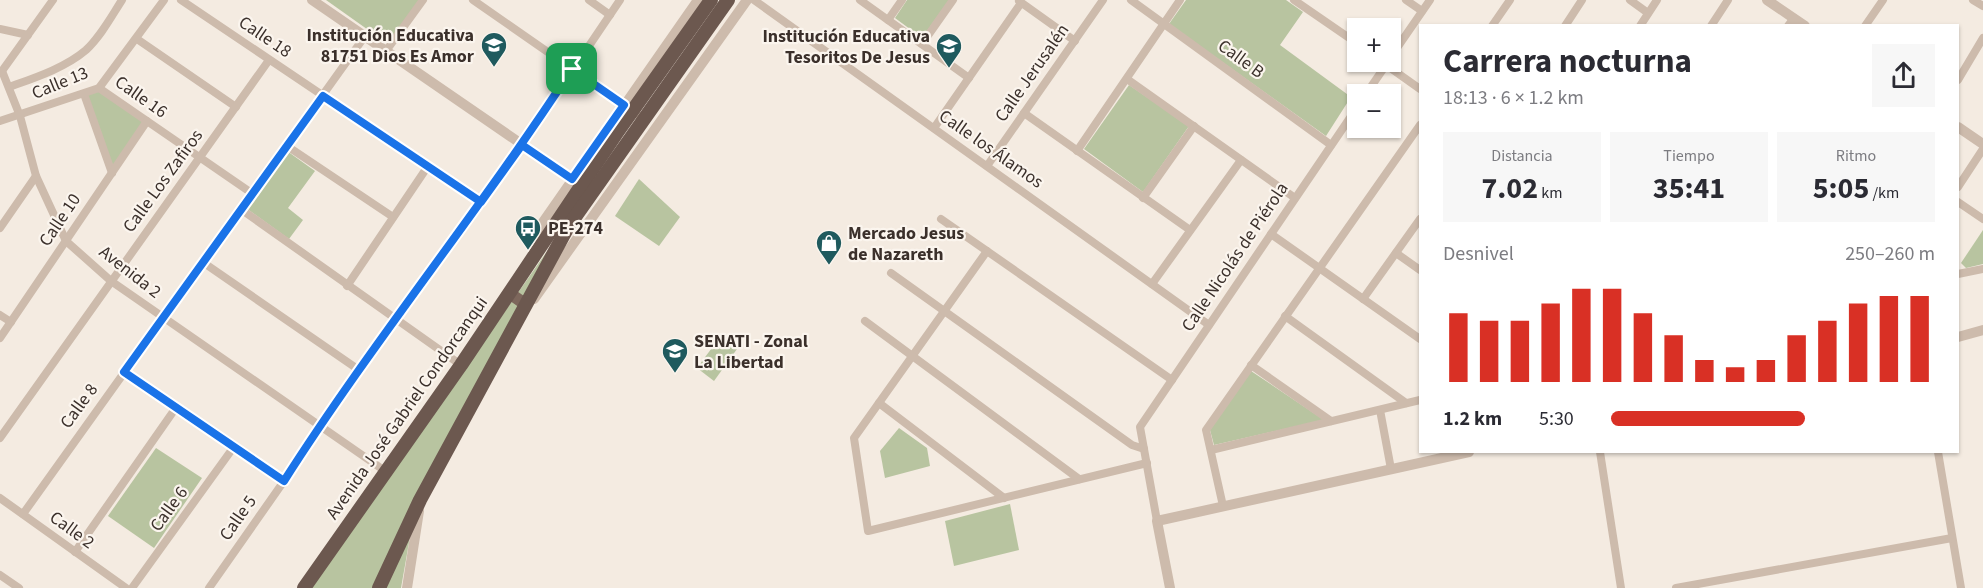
<!DOCTYPE html>
<html lang="es">
<meta charset="utf-8">
<style>
body{margin:0;font-family:"Source Sans 3",sans-serif;background:#f7f7f7;color:#2b2b33;height:100vh;display:flex;flex-direction:column;font-size:22px;white-space:nowrap}
*{box-sizing:border-box;margin:0}
p{font-size:20px;color:#7c7c81}
.icon{flex:none;width:33px;height:33px;fill:none;stroke:currentColor;stroke-width:2;stroke-linecap:round;stroke-linejoin:round}
.map{position:relative;flex:1;overflow:hidden}
.panel{position:absolute;left:1419px;top:24px;width:540px;height:429px;display:flex;flex-direction:column;background:#fff;border-radius:0px;box-shadow:0 2px 4px #0004}
.panel>*{flex:none}
.fabs{position:absolute;left:1347px;top:18px;display:grid;gap:12px}
.fabs a{display:grid;place-items:center;width:54px;height:54px;border-radius:0px;background:#fff;box-shadow:0 2px 4px #0004;font-size:30px}
.pin{position:absolute;display:grid;place-items:center;width:51px;height:51px;color:#fff;margin:-26px;border-radius:12px;box-shadow:0 3px 9px #0006}
.round{display:grid;place-items:center;flex:none;width:63px;height:63px;border-radius:0px;background:#f7f7f7}
.head{display:flex;align-items:center;justify-content:space-between;height:102px;padding:0 24px}
h1{font-size:33px;font-weight:700;line-height:45px}
.stats{display:grid;grid-template-columns:repeat(3,1fr);gap:9px;height:102px;padding:6px 24px}
.stats div{display:grid;align-content:center;border-radius:0px;background:#f7f7f7;text-align:center}
.stats b{font-size:30px;font-weight:700}
.stats small{font-size:16px;font-weight:400}
.stats p{font-size:16px}
.chart{height:168px;padding:12px 24px}
.chart p{display:flex;justify-content:space-between}
.chart svg{width:100%;height:108px;margin-top:6px;stroke:#d93025;stroke-width:6}
ul{padding:0 24px;list-style:none;font-size:20px}
li{display:grid;grid-template-columns:96px 72px 1fr;align-items:center;height:45px}
li i{height:15px;border-radius:8px;background:#d93025}
.map>svg:first-child{display:block}
.green{fill:#b8c4a0}
.lines{fill:none;stroke-linecap:round;stroke-linejoin:round}
.minor{stroke:#cdbbac;stroke-width:8}
.tertiary{stroke:#cdbbac;stroke-width:10}
.primary{stroke:#7d675c;stroke-width:12}
.trunk{stroke:#6c584f;stroke-width:14}
.route-casing{stroke:#fff;stroke-width:12}
.route{stroke:#1a73e8;stroke-width:8}
.labels{text-anchor:middle;dominant-baseline:central;stroke-width:4.5;stroke-linejoin:round;paint-order:stroke}
.poi-label{font-size:18px;font-weight:bold;fill:#3b302b;stroke:#fbf5ee;text-anchor:start}
.street-label{font-size:18px;fill:#3b302b;stroke:#fbf5ee}
</style>
<div class="map">
<svg width="1983" height="588" viewBox="0 0 1983 588">
<rect width="100%" height="100%" fill="#f4ebe1"/>
<g class="green">
<path d="M 326,0 L 419,0 L 388,44 Z"/>
<path d="M 907,0 L 949,0 L 922,38 L 895,18 Z"/>
<path d="M 1186,0 L 1286,0 L 1303,12 L 1280,45 L 1351,97 L 1326,136 L 1169,24 Z"/>
<path d="M 1129,85 L 1189,126 L 1143,192 L 1084,149 Z"/>
<path d="M 99,88 L 147,121 L 112,173 L 84,94 Z"/>
<path d="M 287,151 L 315,171 L 288,208 L 303,220 L 289,239 L 246,208 Z"/>
<path d="M 639,179 L 680,217 L 659,246 L 615,216 Z"/>
<path d="M 1983,230 L 1983,264 L 1966,268 L 1961,263 Z"/>
<path d="M 557,237 L 414,502 L 372,588 L 311,588 Z"/>
<path d="M 720,337 L 737,349 L 714,381 L 697,368 Z"/>
<path d="M 1251,371 L 1324,420 L 1214,445 L 1210,430 Z"/>
<path d="M 899,428 L 927,448 L 930,466 L 885,478 L 880,451 Z"/>
<path d="M 156,448 L 202,478 L 154,548 L 108,516 Z"/>
<path d="M 1010,504 L 1019,550 L 954,566 L 945,521 Z"/>
<path d="M 411,531 L 401,588 L 384,588 Z"/>
</g>
<g class="lines">
<g class="minor">
<path d="M 181,0 L 481,202"/>
<path d="M 473,0 L 644,119"/>
<path d="M 589,0 L 610,15"/>
<path d="M 754,0 L 1209,325"/>
<path d="M 860,0 L 969,78"/>
<path d="M 1131,0 L 1331,145"/>
<path d="M 1294,0 L 1358,44"/>
<path d="M 1406,0 L 1422,11"/>
<path d="M 1630,0 L 1648,13"/>
<path d="M 1973,0 L 1983,6"/>
<path d="M 1019,1 L 1075,41"/>
<path d="M 888,20 L 902,0"/>
<path d="M 1492,26 L 1510,0"/>
<path d="M 1565,26 L 1582,0"/>
<path d="M 1640,26 L 1657,0"/>
<path d="M 1711,26 L 1728,0"/>
<path d="M 1788,26 L 1794,18"/>
<path d="M 1865,26 L 1883,0"/>
<path d="M 0,29 L 28,35"/>
<path d="M 137,39 L 236,107"/>
<path d="M 922,44 L 953,0"/>
<path d="M 386,51 L 423,0"/>
<path d="M 1390,58 L 1430,0"/>
<path d="M 1382,62 L 1420,89"/>
<path d="M 2,71 L 20,116 L 36,176 L 66,241 L 111,281 L 385,471"/>
<path d="M 2,71 L 53,0"/>
<path d="M 1127,79 L 1295,198"/>
<path d="M 1958,80 L 1983,38"/>
<path d="M 9,87 C 34,78 65,68 86,50 C 101,36 111,17 122,0"/>
<path d="M 99,88 L 253,194"/>
<path d="M 84,94 L 112,173"/>
<path d="M 1366,94 L 1388,62"/>
<path d="M 1024,113 L 1190,230"/>
<path d="M 0,121 L 99,88 L 164,0"/>
<path d="M 934,128 L 1021,3"/>
<path d="M 287,146 L 393,217"/>
<path d="M 1077,151 L 1180,0"/>
<path d="M 987,166 L 1103,0"/>
<path d="M 1958,187 L 1983,149"/>
<path d="M 1143,198 L 1194,126"/>
<path d="M 1958,202 L 1983,219"/>
<path d="M 242,210 L 461,365"/>
<path d="M 941,219 L 1172,380"/>
<path d="M 0,228 L 36,176"/>
<path d="M 1271,234 L 1420,339"/>
<path d="M 987,251 L 854,438 L 868,531 L 1147,463"/>
<path d="M 1396,253 L 1420,270"/>
<path d="M 204,263 L 359,370"/>
<path d="M 891,273 L 1132,445 L 1144,449"/>
<path d="M 1958,274 L 1983,269"/>
<path d="M 1152,284 L 1241,160"/>
<path d="M 347,286 L 428,166"/>
<path d="M 1363,299 L 1420,219"/>
<path d="M 0,315 L 11,322"/>
<path d="M 1285,316 L 1406,403"/>
<path d="M 865,321 L 1079,479"/>
<path d="M 0,338 L 147,121"/>
<path d="M 1251,365 L 1331,421"/>
<path d="M 125,372 L 284,481"/>
<path d="M 879,403 L 1004,498"/>
<path d="M 1380,410 L 1391,469"/>
<path d="M 0,438 L 269,60"/>
<path d="M 1211,450 L 1420,400"/>
<path d="M 1600,452 L 1621,588"/>
<path d="M 1938,452 L 1961,588"/>
<path d="M 0,498 L 126,588"/>
<path d="M 1223,506 L 1206,430 L 1420,125"/>
<path d="M 23,514 L 365,36"/>
<path d="M 1157,521 L 1140,427 L 1358,106"/>
<path d="M 75,552 L 175,409"/>
<path d="M 0,575 L 19,588"/>
<path d="M 132,588 L 233,448"/>
<path d="M 209,588 L 284,481 L 319,426 L 522,145 L 620,0"/>
<path d="M 1676,588 L 1952,538"/>
</g>
<g class="tertiary">
<path d="M 312,0 L 587,189"/>
<path d="M 1767,0 L 1805,26"/>
<path d="M 1958,127 L 1983,144"/>
<path d="M 539,247 L 543,222 L 698,0"/>
<path d="M 534,299 L 747,0"/>
<path d="M 1958,337 L 1983,330"/>
<path d="M 407,588 L 419,511"/>
<path d="M 1170,588 L 1157,521 L 1469,452"/>
</g>
<path class="primary" d="M 509,293 L 525,304"/>
<g class="trunk">
<path d="M 304,588 L 461,365 L 616,134 L 711,0"/>
<path d="M 379,588 L 420,500 L 568,227 L 728,0"/>
</g>
</g>
<g class="lines">
<g class="route-casing">
<path id="route" d="M 572,69 C 481,209 374,340 284,481 L 124,372 L 323,96 L 481,202 L 522,145 L 572,179 L 624,105 L 572,69"/>
</g>
<use href="#route" class="route"/>
</g>
<defs>
<g id="school-pin" transform="scale(1.35)"><path d="M0 17L-7.5 6A9.5 9.5 0 1 1 7.5 6Z" fill="#1f5a5e" stroke="#fbf5ee"/><path d="M0-5L7-2L0 1L-7-2ZM-4 1L0 2.5L4 1V4Q0 6-4 4Z" fill="#fff"/></g>
<g id="bus-pin" transform="scale(1.35)"><path d="M0 17L-7.5 6A9.5 9.5 0 1 1 7.5 6Z" fill="#1f5a5e" stroke="#fbf5ee"/><path d="M-5-6H5V4H4V6H2V4H-2V6H-4V4H-5ZM-3.5-4V0h7V-4ZM-3.5 1.2v1.5H-2V1.2ZM2 1.2v1.5H3.5V1.2Z" fill="#fff"/></g>
<g id="shop-pin" transform="scale(1.35)"><path d="M0 17L-7.5 6A9.5 9.5 0 1 1 7.5 6Z" fill="#1f5a5e" stroke="#fbf5ee"/><path d="M-5-2.5h2.3a2.7 3.5 0 0 1 5.4 0H5L5.5 6h-11ZM-1.5-2.5h3a1.5 2.3 0 0 0-3 0Z" fill="#fff"/></g>
<g id="university-pin" transform="scale(1.35)"><path d="M0 17L-7.5 6A9.5 9.5 0 1 1 7.5 6Z" fill="#1f5a5e" stroke="#fbf5ee"/><path d="M0-5L7-2L0 1L-7-2ZM-4 1L0 2.5L4 1V4Q0 6-4 4Z" fill="#fff"/></g>
</defs>
<g fill-rule="evenodd">
<use href="#school-pin" x="494" y="45"/>
<use href="#school-pin" x="949" y="46"/>
<use href="#bus-pin" x="528" y="228"/>
<use href="#shop-pin" x="829" y="243"/>
<use href="#university-pin" x="675" y="351"/>
</g>
<g class="labels">
<g class="poi-label">
<text x="474" y="35" text-anchor="end">Institución Educativa<tspan x="474" dy="21">81751 Dios Es Amor</tspan></text>
<text x="930" y="36" text-anchor="end">Institución Educativa<tspan x="930" dy="21">Tesoritos De Jesus</tspan></text>
<text x="548" y="228">PE-274</text>
<text x="848" y="233">Mercado Jesus<tspan x="848" dy="21">de Nazareth</tspan></text>
<text x="694" y="341">SENATI - Zonal<tspan x="694" dy="21">La Libertad</tspan></text>
</g>
<g class="street-label">
<text transform="translate(265 37) rotate(34)">Calle 18</text>
<text transform="translate(1241 59) rotate(36)">Calle B</text>
<text transform="translate(1032 73) rotate(-55)">Calle Jerusalén</text>
<text transform="translate(60 83) rotate(-22)">Calle 13</text>
<text transform="translate(141 97) rotate(35)">Calle 16</text>
<text transform="translate(991 149) rotate(35)">Calle los Álamos</text>
<text transform="translate(163 181) rotate(-54)">Calle Los Zafiros</text>
<text transform="translate(60 220) rotate(-56)">Calle 10</text>
<text transform="translate(1235 257) rotate(-56)">Calle Nicolás de Piérola</text>
<text transform="translate(130 272) rotate(38)">Avenida 2</text>
<text transform="translate(79 406) rotate(-54)">Calle 8</text>
<text transform="translate(407 408) rotate(-55)">Avenida José Gabriel Condorcanqui</text>
<text transform="translate(169 509) rotate(-54)">Calle 6</text>
<text transform="translate(238 518) rotate(-55)">Calle 5</text>
<text transform="translate(72 530) rotate(36)">Calle 2</text>
</g>
</g>
</svg>
<div class="fabs">
<a>+</a>
<a>−</a>
</div>
<div class="pin" style="left:572px;top:69px;background:#1e9e55"><svg class="icon" aria-label="arrive" viewBox="0 0 24 24"><path d="M6 21V4h12l-3 4 3 4H6"/></svg></div>
<section class="panel">
<div class="head"><div><h1>Carrera nocturna</h1><p>18:13 · 6 × 1.2 km</p></div><a class="round"><svg class="icon" aria-label="share" viewBox="0 0 24 24"><path d="M12 15V3M7 8l5-5 5 5M5 13v7h14v-7"/></svg></a></div>
<div class="stats">
<div><p>Distancia</p><b>7.02<small> km</small></b></div>
<div><p>Tiempo</p><b>35:41</b></div>
<div><p>Ritmo</p><b>5:05<small> /km</small></b></div>
</div>
<div class="chart"><p><span>Desnivel</span>250–260 m</p>
<svg viewBox="0 0 160 44" preserveAspectRatio="none"><path d="M5 44V16M15 44V19M25 44V19M35 44V12M45 44V6M55 44V6M65 44V16M75 44V25M85 44V35M95 44V38M105 44V35M115 44V25M125 44V19M135 44V12M145 44V9M155 44V9"/></svg>
</div>
<ul>
<li><b>1.2 km</b>5:30<i style="width:60%"></i></li>
</ul>
</section>
</div>
